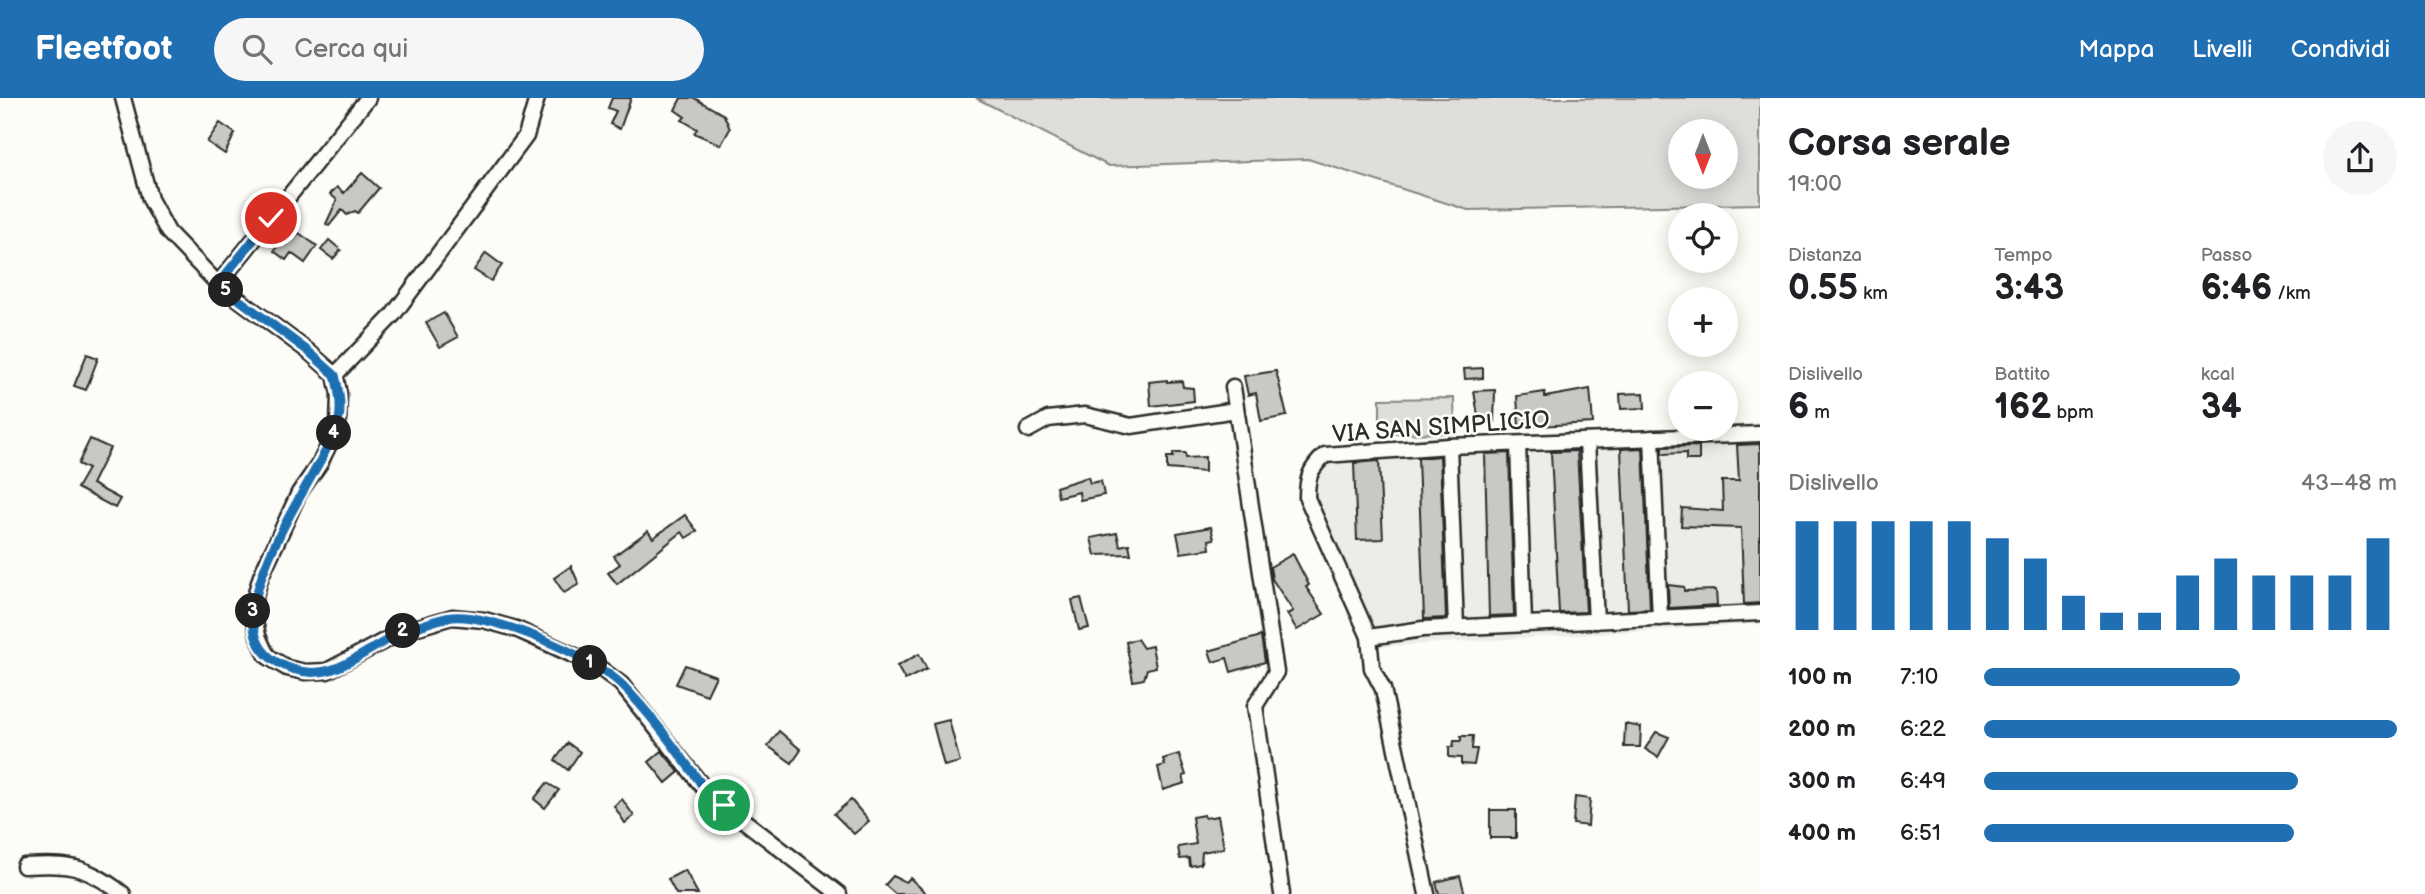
<!DOCTYPE html>
<html lang="it">
<meta charset="utf-8">
<style>
body{margin:0;font-family:"Balsamiq Sans",sans-serif;background:#f6f6f6;color:#202124;height:100vh;display:flex;flex-direction:column;font-size:26px;white-space:nowrap}
*{box-sizing:border-box;margin:0}
p{font-size:23px;color:#757577}
.icon{flex:none;width:38px;height:38px;fill:none;stroke:currentColor;stroke-width:2;stroke-linecap:round;stroke-linejoin:round}
.map{position:relative;flex:1;overflow:hidden}
.sheet{display:flex;flex-direction:column;background:#fff;width:665px}
.sheet>*{flex:none}
.needle{width:46px;rotate:180deg}
.tools{position:absolute;left:1668px;top:21px;display:grid;gap:14px}
.tools a{display:grid;place-items:center;width:70px;height:70px;border-radius:50%;background:#fff;box-shadow:0 4px 18px #0003;font-size:35px}
.pin{position:absolute;display:grid;place-items:center;width:60px;height:60px;color:#fff;margin:-30px;border:4px solid #fff;border-radius:50%;box-shadow:0 2px 7px #0007}
.km{position:absolute;width:35px;height:35px;margin:-18px;border-radius:50%;background:#222;color:#fff;font-size:19px;line-height:35px;text-align:center}
.round{display:grid;place-items:center;flex:none;width:74px;height:74px;border-radius:37px;background:#f6f6f6}
.headline{display:flex;align-items:center;justify-content:space-between;height:119px;padding:0 28px}
h1{font-size:38px;font-weight:700;line-height:52px}
.metrics{display:grid;grid-template-columns:repeat(3,1fr);gap:10px;height:119px;padding:7px 28px}
.metrics div{display:grid;align-content:center}
.metrics b{font-size:35px;font-weight:700}
.metrics small{font-size:19px;font-weight:400}
.metrics p{font-size:19px}
.chart{height:196px;padding:14px 28px}
.chart p{display:flex;justify-content:space-between}
.chart svg{width:100%;height:126px;margin-top:7px;stroke:#1f6fb2;stroke-width:6}
ul{padding:0 28px;list-style:none;font-size:23px}
li{display:grid;grid-template-columns:112px 84px 1fr;align-items:center;height:52px}
li i{height:18px;border-radius:9px;background:#1f6fb2}
header{display:flex;align-items:center;gap:42px;box-sizing:border-box;height:98px;padding:0 35px;background:#1f6fb2;color:#fff}
header strong{font-size:33px}
nav{display:flex;gap:38px;margin-inline-start:auto;font-size:24px}
.search{width:490px;height:63px;background:#f6f6f6;display:flex;align-items:center;gap:18px;box-sizing:border-box;padding:0 24px;border-radius:38px;color:#757577;font-size:26px}
main{display:flex;flex:1;min-height:0}
.map>svg:first-child{display:block}
.built{fill:#edece8}
.green{fill:#dfdeda;stroke:#858482;stroke-width:2;fill-rule:evenodd}
.building{fill:#c9c8c4;stroke:#2b2b2b;stroke-width:2}
.lines{fill:none;stroke-linecap:round;stroke-linejoin:round}
.minor-casing{stroke:#2b2b2b;stroke-width:19}
.minor{stroke:#fdfcf7;stroke-width:14}
.route-casing{stroke:#fff;stroke-width:14}
.route{stroke:#1f6fb2;stroke-width:9}
.labels{text-anchor:middle;dominant-baseline:central;stroke-width:5;stroke-linejoin:round;paint-order:stroke}
.street-label{font-size:24px;fill:#2b2b2b;stroke:#fdfcf7}
</style>
<header>
<strong>Fleetfoot</strong>
<div class="search"><svg class="icon" aria-label="search" viewBox="0 0 24 24"><circle cx="10" cy="10" r="6"/><path d="M15 15l6 6"/></svg>Cerca qui</div>
<nav><a>Mappa</a><a>Livelli</a><a>Condividi</a></nav>
</header>
<main>
<div class="map">
<svg width="1760" height="796" viewBox="0 0 1760 796">
<rect width="100%" height="100%" fill="#fdfcf7"/>
<filter id="ink" filterUnits="userSpaceOnUse"><feTurbulence type="fractalNoise" baseFrequency=".0143" numOctaves="2"/><feDisplacementMap in="SourceGraphic" scale="14" xChannelSelector="R" yChannelSelector="G"/><feConvolveMatrix kernelMatrix="1 2 1 2 8 2 1 2 1" color-interpolation-filters="sRGB"/></filter>
<g filter="url(#ink)">
<path class="built" d="M 1760,325 L 1760,526 L 1373,549 L 1308,418 L 1315,360 L 1343,350 L 1680,330 L 1726,331 L 1726,327 Z"/>
<g class="green">
<path d="M 976,0 L 1760,0 L 1760,106 L 1468,112 L 1308,61 L 1109,68 ZM 1680,33 L 1726,33 L 1726,79 L 1680,79 Z"/>
<path d="M 1454,300 L 1455,335 L 1380,336 L 1380,301 Z"/>
</g>
<g class="building">
<path d="M 612,0 L 631,0 L 620,31 L 610,26 L 616,13 L 608,10 Z"/>
<path d="M 681,0 L 694,0 L 724,17 L 730,31 L 721,47 L 694,35 L 697,31 L 682,22 L 685,19 L 675,12 Z"/>
<path d="M 220,25 L 235,35 L 225,56 L 207,44 Z"/>
<path d="M 362,75 L 379,90 L 358,115 L 355,113 L 347,117 L 342,112 L 329,128 L 326,126 L 337,102 L 330,96 L 337,89 L 344,95 Z"/>
<path d="M 299,135 L 317,148 L 305,165 L 291,155 L 286,162 L 274,153 L 281,143 L 286,146 Z"/>
<path d="M 329,142 L 341,152 L 333,161 L 321,152 Z"/>
<path d="M 486,155 L 502,167 L 491,183 L 474,172 Z"/>
<path d="M 444,215 L 458,239 L 440,249 L 426,225 Z"/>
<path d="M 87,256 L 98,260 L 86,292 L 74,288 Z"/>
<path d="M 1483,270 L 1483,280 L 1465,281 L 1464,271 Z"/>
<path d="M 1276,273 L 1287,318 L 1261,323 L 1256,295 L 1248,297 L 1244,278 Z"/>
<path d="M 1167,282 L 1167,284 L 1182,283 L 1183,289 L 1193,290 L 1194,303 L 1151,308 L 1149,284 Z"/>
<path d="M 1590,291 L 1593,325 L 1519,329 L 1517,298 L 1545,294 L 1545,299 Z"/>
<path d="M 1495,292 L 1494,324 L 1479,325 L 1474,293 Z"/>
<path d="M 1644,295 L 1645,310 L 1621,311 L 1620,296 Z"/>
<path d="M 90,341 L 110,350 L 92,386 L 120,401 L 115,410 L 77,390 L 88,371 L 78,366 Z"/>
<path d="M 1760,346 L 1760,505 L 1744,506 L 1741,430 L 1681,428 L 1682,410 L 1723,413 L 1722,383 L 1739,383 L 1737,347 Z"/>
<path d="M 1699,348 L 1699,362 L 1686,362 L 1686,355 L 1662,356 L 1662,349 Z"/>
<path d="M 1643,350 L 1650,511 L 1628,512 L 1621,351 Z"/>
<path d="M 1577,353 L 1586,514 L 1559,515 L 1551,354 Z"/>
<path d="M 1173,355 L 1185,355 L 1186,360 L 1205,359 L 1205,374 L 1167,371 L 1167,359 L 1173,359 Z"/>
<path d="M 1509,355 L 1514,517 L 1489,518 L 1485,356 Z"/>
<path d="M 1440,358 L 1446,520 L 1424,521 L 1418,360 Z"/>
<path d="M 1379,363 L 1383,441 L 1357,442 L 1354,365 Z"/>
<path d="M 1088,379 L 1090,385 L 1101,383 L 1104,397 L 1080,402 L 1079,394 L 1058,399 L 1056,389 Z"/>
<path d="M 685,417 L 697,433 L 686,440 L 682,434 L 617,486 L 608,475 L 620,466 L 614,458 L 648,433 L 653,440 Z"/>
<path d="M 1211,429 L 1214,441 L 1209,442 L 1210,451 L 1181,455 L 1177,435 Z"/>
<path d="M 1117,435 L 1120,448 L 1129,446 L 1131,456 L 1095,457 L 1091,440 Z"/>
<path d="M 1293,456 L 1309,487 L 1306,489 L 1324,516 L 1297,532 L 1287,516 L 1293,513 L 1272,481 L 1270,469 Z"/>
<path d="M 571,468 L 579,486 L 564,495 L 554,480 Z"/>
<path d="M 1668,487 L 1684,489 L 1684,493 L 1716,492 L 1717,507 L 1669,510 Z"/>
<path d="M 1081,500 L 1089,530 L 1079,532 L 1072,502 Z"/>
<path d="M 1261,538 L 1265,564 L 1231,574 L 1227,560 L 1213,564 L 1209,553 Z"/>
<path d="M 1137,541 L 1143,550 L 1152,548 L 1156,569 L 1147,571 L 1144,581 L 1133,583 L 1126,544 Z"/>
<path d="M 919,556 L 927,571 L 905,582 L 897,568 Z"/>
<path d="M 685,567 L 716,578 L 707,597 L 676,586 Z"/>
<path d="M 949,622 L 960,664 L 944,668 L 933,626 Z"/>
<path d="M 1625,626 L 1641,629 L 1640,649 L 1624,649 Z"/>
<path d="M 779,633 L 801,652 L 792,665 L 768,648 Z"/>
<path d="M 1656,634 L 1669,639 L 1658,659 L 1645,651 Z"/>
<path d="M 1461,638 L 1473,638 L 1472,651 L 1477,651 L 1474,667 L 1461,666 L 1461,660 L 1449,659 L 1449,649 L 1453,649 L 1454,643 L 1461,643 Z"/>
<path d="M 568,645 L 580,654 L 568,672 L 555,662 Z"/>
<path d="M 662,653 L 679,674 L 666,685 L 649,664 Z"/>
<path d="M 1179,656 L 1186,677 L 1183,678 L 1185,685 L 1163,692 L 1158,669 L 1165,667 L 1163,661 Z"/>
<path d="M 547,685 L 559,692 L 545,710 L 534,701 Z"/>
<path d="M 1575,699 L 1590,701 L 1588,728 L 1573,726 Z"/>
<path d="M 622,701 L 634,718 L 625,725 L 614,708 Z"/>
<path d="M 851,702 L 869,723 L 854,736 L 834,716 Z"/>
<rect x="1490" y="712" width="26" height="28"/>
<path d="M 1204,717 L 1205,720 L 1218,718 L 1224,750 L 1202,754 L 1201,766 L 1190,768 L 1189,760 L 1180,761 L 1178,749 L 1196,746 L 1192,719 Z"/>
<path d="M 685,772 L 698,796 L 676,796 L 668,781 Z"/>
<path d="M 893,778 L 906,784 L 910,780 L 927,796 L 895,796 L 885,787 Z"/>
<path d="M 1460,778 L 1465,796 L 1439,796 L 1436,784 Z"/>
</g>
<g class="lines">
<g class="minor-casing">
<g id="minor">
<path d="M 123,0 L 150,101 L 168,134 L 218,186 L 308,253 L 335,277 L 339,296 L 338,328 L 320,365 L 299,395 L 261,478 L 252,509 L 258,538 L 267,558 L 287,570 L 305,574 L 327,573 L 401,534 L 452,519 L 484,522 L 516,531 L 597,568 L 621,586 L 708,695 L 839,796"/>
<path d="M 218,186 L 368,0"/>
<path d="M 335,277 L 393,217 L 526,38 L 537,0"/>
<path d="M 1233,289 L 1276,574 L 1255,608 L 1282,796"/>
<path d="M 1028,332 L 1048,321 L 1085,317 L 1131,328 L 1236,312"/>
<path d="M 1652,340 L 1660,520"/>
<path d="M 1587,343 L 1596,523"/>
<path d="M 1518,346 L 1524,526"/>
<path d="M 1449,348 L 1456,529"/>
<path d="M 1369,539 L 1423,531 L 1760,515"/>
<path d="M 24,768 C 72,766 84,767 123,796"/>
<path d="M 1427,796 L 1383,591 L 1372,570 L 1369,539 L 1307,400 C 1307,379 1310,371 1325,357 L 1449,348 L 1760,336"/>
</g>
</g>
<use href="#minor" class="minor"/>
</g>
</g>
<g class="lines" filter="url(#ink)">
<g class="route-casing">
<path id="route" d="M 271,120 L 218,186 L 308,253 L 335,277 C 339,293 343,312 337,329 C 320,377 207,521 275,563 C 290,572 307,577 326,573 C 351,568 383,540 411,531 C 424,527 439,520 452,519 C 492,515 594,559 622,587 C 654,619 681,659 708,695 L 724,707"/>
</g>
<use href="#route" class="route"/>
</g>
<g class="labels">
<g class="street-label">
<text transform="translate(1441 329) rotate(-4)">VIA SAN SIMPLICIO</text>
</g>
</g>
</svg>
<div class="tools">
<a><svg class="needle" viewBox="-14 -14 28 28"><path d="M0-13l5 13h-10z" fill="#e53935"/><path d="M0 13l5-13h-10z" fill="#757577"/></svg></a>
<a><svg class="icon" aria-label="locate" viewBox="0 0 24 24"><circle cx="12" cy="12" r="6"/><path d="M12 2v4M12 18v4M2 12h4M18 12h4"/></svg></a>
<a>+</a>
<a>−</a>
</div>
<div class="pin" style="left:724px;top:707px;background:#1e9e55"><svg class="icon" aria-label="arrive" viewBox="0 0 24 24"><path d="M6 21V4h12l-3 4 3 4H6"/></svg></div>
<div class="pin" style="left:271px;top:120px;background:#d93025"><svg class="icon" aria-label="check" viewBox="0 0 24 24"><path d="M5 12l5 5 9-10"/></svg></div>
<b class="km" style="left:590px;top:565px">1</b>
<b class="km" style="left:403px;top:533px">2</b>
<b class="km" style="left:253px;top:513px">3</b>
<b class="km" style="left:334px;top:335px">4</b>
<b class="km" style="left:226px;top:192px">5</b>
</div>
<section class="sheet">
<div class="headline"><div><h1>Corsa serale</h1><p>19:00</p></div><a class="round"><svg class="icon" aria-label="share" viewBox="0 0 24 24"><path d="M12 15V3M7 8l5-5 5 5M5 13v7h14v-7"/></svg></a></div>
<div class="metrics">
<div><p>Distanza</p><b>0.55<small> km</small></b></div>
<div><p>Tempo</p><b>3:43</b></div>
<div><p>Passo</p><b>6:46<small> /km</small></b></div>
</div>
<div class="metrics">
<div><p>Dislivello</p><b>6<small> m</small></b></div>
<div><p>Battito</p><b>162<small> bpm</small></b></div>
<div><p>kcal</p><b>34</b></div>
</div>
<div class="chart"><p><span>Dislivello</span>43–48 m</p>
<svg viewBox="0 0 160 44" preserveAspectRatio="none"><path d="M5 44V6M15 44V6M25 44V6M35 44V6M45 44V6M55 44V12M65 44V19M75 44V32M85 44V38M95 44V38M105 44V25M115 44V19M125 44V25M135 44V25M145 44V25M155 44V12"/></svg>
</div>
<ul>
<li><b>100 m</b>7:10<i style="width:62%"></i></li>
<li><b>200 m</b>6:22<i style="width:100%"></i></li>
<li><b>300 m</b>6:49<i style="width:76%"></i></li>
<li><b>400 m</b>6:51<i style="width:75%"></i></li>
</ul>
</section>
</main>
